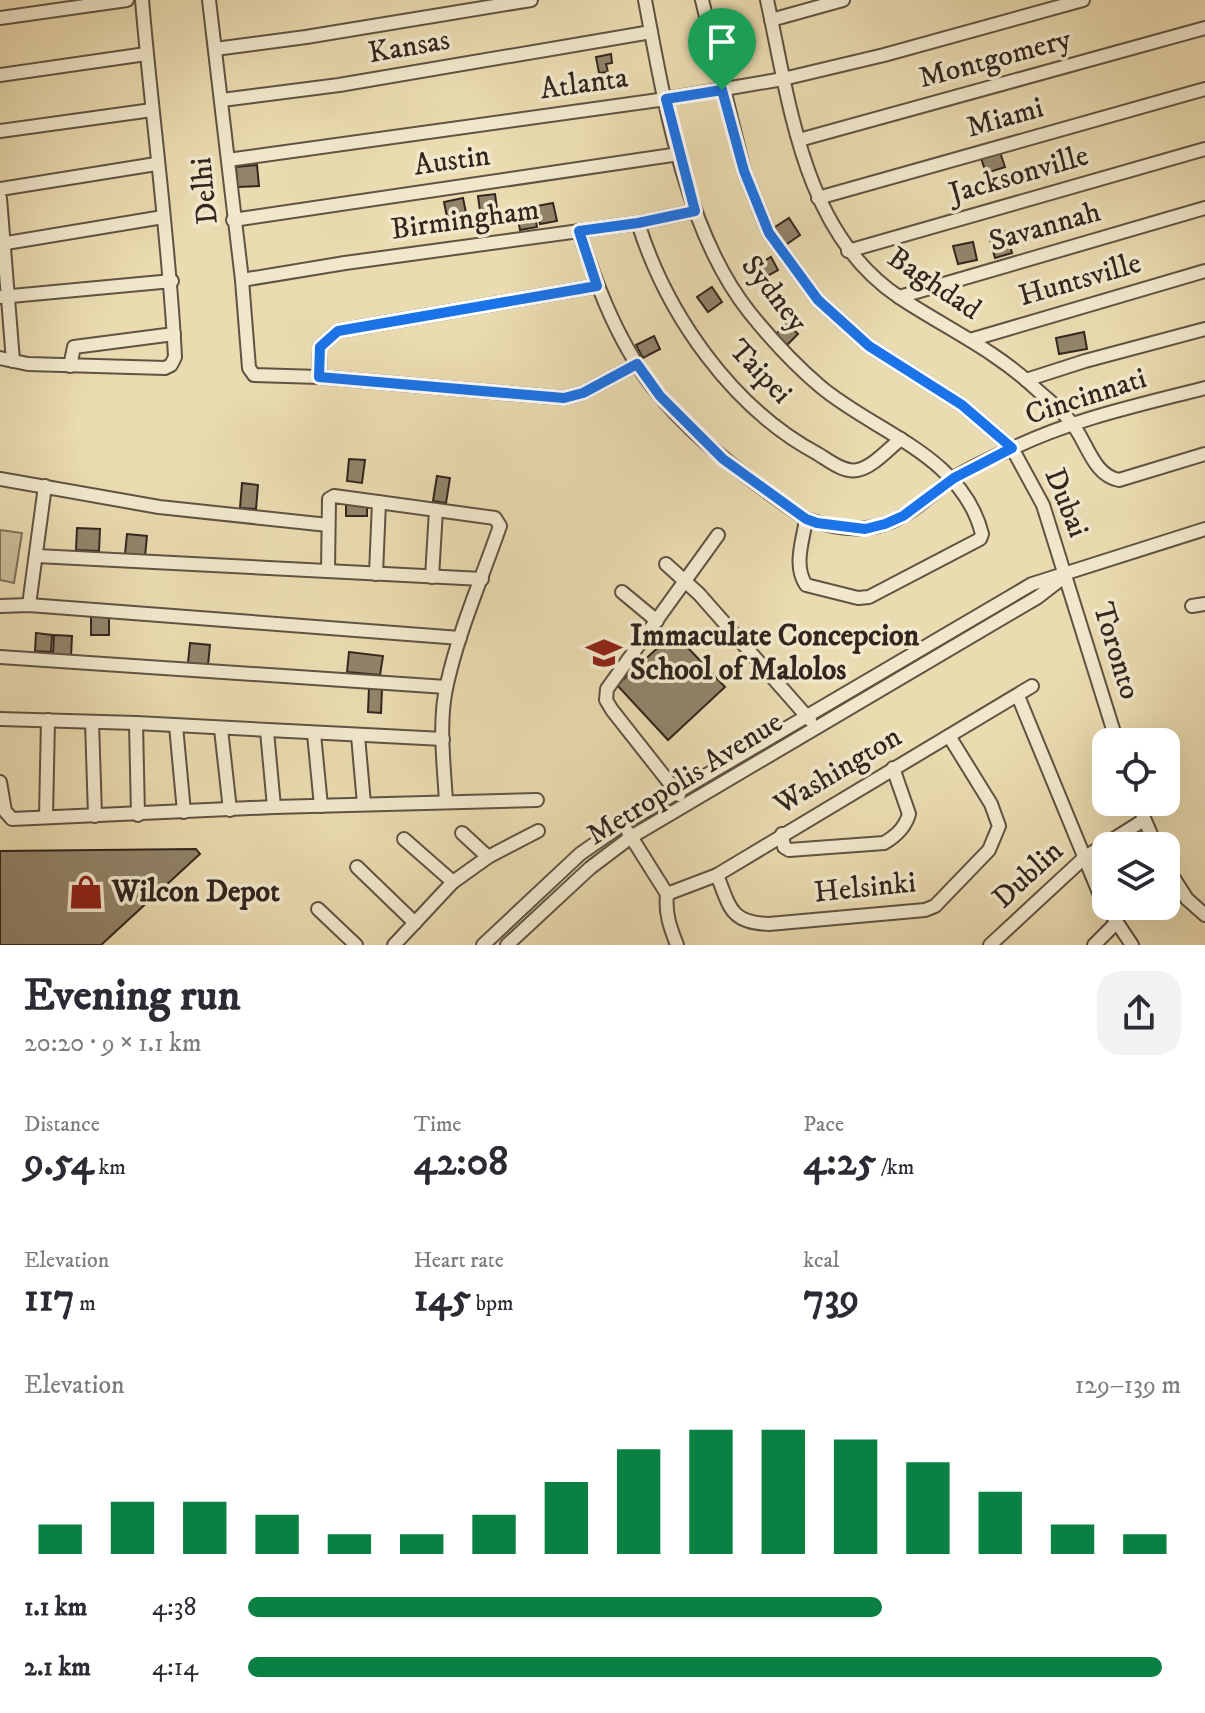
<!DOCTYPE html>
<meta charset="utf-8">
<style>
body{margin:0;font-family:"IM FELL DW Pica",serif;background:#f2f2f3;color:#2b2b33;height:100vh;display:flex;flex-direction:column;font-size:30px;white-space:nowrap}
*{box-sizing:border-box;margin:0}
p{font-size:26px;color:#7c7c81}
.icon{flex:none;width:44px;height:44px;fill:none;stroke:currentColor;stroke-width:2;stroke-linecap:round;stroke-linejoin:round}
.map{position:relative;height:945px;overflow:hidden}
.drawer{display:flex;flex-direction:column;background:#fff;flex:1}
.drawer>*{flex:none}
.buttons{position:absolute;left:1092px;top:728px;display:grid;gap:16px}
.buttons a{display:grid;place-items:center;width:88px;height:88px;border-radius:16px;background:#fff;box-shadow:0 8px 32px #0002;font-size:40px}
.pin{position:absolute;display:grid;place-items:center;width:68px;height:68px;color:#fff;margin:-82px -34px;border-radius:50% 50% 50% 0;rotate:-45deg;box-shadow:0 0 8px #0007}
.pin .icon{rotate:45deg}
.round{display:grid;place-items:center;flex:none;width:84px;height:84px;border-radius:24px;background:#f2f2f3}
.summary{display:flex;align-items:center;justify-content:space-between;height:136px;padding:0 24px}
h1{font-size:44px;font-weight:700;line-height:60px}
.figures{display:grid;grid-template-columns:repeat(3,1fr);gap:12px;height:136px;padding:8px 24px}
.figures div{display:grid;align-content:center}
.figures b{font-size:40px;font-weight:700}
.figures small{font-size:22px;font-weight:400}
.figures p{font-size:22px}
.chart{height:224px;padding:16px 24px}
.chart p{display:flex;justify-content:space-between}
.chart svg{width:100%;height:144px;margin-top:8px;stroke:#0b8043;stroke-width:6}
ul{padding:0 24px;list-style:none;font-size:26px}
li{display:grid;grid-template-columns:128px 96px 1fr;align-items:center;height:60px}
li i{height:20px;border-radius:10px;background:#0b8043}
.map>svg:first-child{display:block}
.green{fill:#cbbc97;stroke:#7e715b;stroke-width:2}
.building{fill:#92846a;stroke:#32261f;stroke-width:2}
.lines{fill:none;stroke-linecap:round;stroke-linejoin:round}
.minor-casing{stroke:#605343;stroke-width:16}
.minor{stroke:#f1e8cc;stroke-width:12}
.route-casing{stroke:#fff;stroke-width:16}
.route{stroke:#1a73e8;stroke-width:10}
.labels{text-anchor:middle;dominant-baseline:central;stroke-width:7;stroke-linejoin:round;paint-order:stroke}
.street-label{font-size:30px;fill:#32261f;stroke:#f1e8cc}
.poi-label{font-size:30px;font-weight:bold;fill:#32261f;stroke:#f1e8cc;text-anchor:start}
</style>
<div class="map">
<svg width="1205" height="945" viewBox="0 0 1205 945">
<rect width="100%" height="100%" fill="#eadbb0"/>
<filter id="stains"><feTurbulence type="fractalNoise" baseFrequency=".0025" numOctaves="4"/><feColorMatrix values="0 0 0 0 .2 0 0 0 0 .09 0 0 0 0 .02 0 0 0 .5 -.17"/></filter>
<radialGradient id="worn" r=".72"><stop offset=".6" stop-color="#630" stop-opacity="0"/><stop offset="1" stop-color="#630" stop-opacity=".3"/></radialGradient>
<path class="green" d="M 0,530 L 22,533 L 14,583 L 0,580 Z"/>
<g class="building">
<path d="M 611,54 L 612,63 L 606,64 L 608,72 L 599,73 L 596,57 Z"/>
<path d="M 1000,152 L 1005,167 L 986,173 L 981,158 Z"/>
<path d="M 257,165 L 259,186 L 237,187 L 236,167 Z"/>
<path d="M 495,194 L 497,209 L 480,211 L 478,196 Z"/>
<path d="M 463,198 L 466,213 L 447,217 L 444,202 Z"/>
<path d="M 553,203 L 557,221 L 540,224 L 537,206 Z"/>
<path d="M 533,205 L 537,227 L 520,230 L 516,208 Z"/>
<path d="M 789,218 L 800,235 L 784,246 L 772,229 Z"/>
<path d="M 1006,231 L 1012,253 L 995,258 L 989,236 Z"/>
<path d="M 973,242 L 977,260 L 958,264 L 953,246 Z"/>
<path d="M 771,257 L 778,270 L 757,282 L 750,269 Z"/>
<path d="M 712,287 L 722,302 L 708,312 L 697,297 Z"/>
<path d="M 787,323 L 798,334 L 787,345 L 776,334 Z"/>
<path d="M 1084,332 L 1087,349 L 1059,354 L 1056,338 Z"/>
<path d="M 654,336 L 660,349 L 643,358 L 636,345 Z"/>
<path d="M 349,459 L 365,460 L 362,483 L 347,481 Z"/>
<path d="M 437,476 L 450,478 L 446,503 L 433,501 Z"/>
<path d="M 242,483 L 258,485 L 256,509 L 240,508 Z"/>
<path d="M 346,502 L 367,503 L 367,516 L 346,516 Z"/>
<path d="M 77,528 L 100,529 L 99,551 L 76,550 Z"/>
<path d="M 127,534 L 147,536 L 145,556 L 125,554 Z"/>
<rect x="91" y="617" width="18" height="18"/>
<path d="M 36,633 L 52,635 L 51,652 L 35,651 Z"/>
<path d="M 674,633 L 725,687 L 668,740 L 617,685 Z"/>
<path d="M 54,635 L 72,636 L 71,656 L 53,655 Z"/>
<path d="M 190,643 L 210,645 L 208,665 L 188,663 Z"/>
<path d="M 349,652 L 383,656 L 380,675 L 347,672 Z"/>
<path d="M 369,688 L 382,689 L 381,713 L 368,712 Z"/>
<path d="M 196,849 L 200,854 L 101,945 L 0,945 L 0,851 Z"/>
</g>
<g class="lines">
<g class="minor-casing">
<g id="minor">
<path d="M 209,0 L 242,280 L 249,368 L 254,375 L 319,377 L 564,398 L 583,393 L 637,364"/>
<path d="M 645,0 C 664,100 685,232 750,313 C 771,339 795,365 821,387 C 876,433 962,455 982,534 L 980,539 L 869,597 L 858,598 L 806,585 C 793,565 803,541 806,519"/>
<path d="M 702,0 L 744,171 L 769,233 L 818,300 L 869,346 L 962,405 L 1012,448 L 1043,505 L 1117,742"/>
<path d="M 767,0 C 790,104 803,233 899,297 C 944,327 995,350 1035,388 C 1047,399 1060,409 1070,421 C 1087,440 1092,475 1119,480 L 1205,454"/>
<path d="M 0,18 L 127,0"/>
<path d="M 771,20 L 843,0"/>
<path d="M 215,49 L 306,37 L 531,0"/>
<path d="M 0,75 L 146,54"/>
<path d="M 222,100 L 339,85 L 651,32"/>
<path d="M 0,131 L 152,110"/>
<path d="M 799,140 L 1205,28"/>
<path d="M 228,160 L 666,99 L 783,79 L 884,55 L 1083,0"/>
<path d="M 0,189 L 156,164"/>
<path d="M 0,198 L 13,361"/>
<path d="M 818,198 L 1205,89"/>
<path d="M 233,220 L 679,154"/>
<path d="M 638,223 C 667,315 732,408 818,454 C 828,460 844,473 857,470 C 872,468 889,448 901,439"/>
<path d="M 579,231 C 597,288 621,350 660,396 C 702,446 754,483 806,519 C 830,527 860,533 885,524 C 910,516 930,495 951,480 C 969,468 992,458 1011,449 C 1073,419 1139,405 1205,388"/>
<path d="M 0,244 L 163,217"/>
<path d="M 848,251 L 1205,149"/>
<path d="M 242,280 L 345,263 L 638,223 L 695,211"/>
<path d="M 0,297 L 172,281"/>
<path d="M 899,297 L 1205,208"/>
<path d="M 970,340 L 1205,271"/>
<path d="M 0,358 L 28,364 L 165,368 L 171,365 L 175,357 C 169,238 152,119 142,0"/>
<path d="M 70,366 L 74,347 L 174,334"/>
<path d="M 319,377 L 320,347 L 338,331 L 597,286"/>
<path d="M 1026,380 L 1085,361 L 1205,329"/>
<path d="M 0,479 L 159,507 L 328,525"/>
<path d="M 37,556 L 482,579"/>
<path d="M 666,564 L 699,594 L 810,720"/>
<path d="M 328,571 L 329,499 L 334,496 L 495,518 L 500,526 C 482,578 459,630 447,684 C 438,722 444,764 446,802"/>
<path d="M 376,574 L 379,502"/>
<path d="M 432,577 L 436,510"/>
<path d="M 622,592 L 657,621"/>
<path d="M 29,605 L 45,486"/>
<path d="M 0,606 L 29,605 L 460,638"/>
<path d="M 1192,606 L 1205,604"/>
<path d="M 0,657 L 446,687"/>
<path d="M 1018,696 L 1102,900 L 1132,945"/>
<path d="M 0,719 L 136,723 L 443,739"/>
<path d="M 92,722 L 95,816"/>
<path d="M 136,723 L 138,815"/>
<path d="M 176,726 L 184,812"/>
<path d="M 221,729 L 230,810"/>
<path d="M 267,731 L 274,807"/>
<path d="M 314,734 L 321,806"/>
<path d="M 358,736 L 364,804"/>
<path d="M 0,782 L 5,811 L 12,819 L 274,807 L 537,800"/>
<path d="M 679,795 L 612,710 L 606,700 L 607,689 L 718,535"/>
<path d="M 1137,802 L 1156,846"/>
<path d="M 46,817 L 48,720"/>
<path d="M 628,832 L 667,894"/>
<path d="M 462,833 L 488,857"/>
<path d="M 782,834 L 784,847 L 789,850 L 884,843 C 896,836 905,828 909,814 L 893,768"/>
<path d="M 404,839 L 453,882"/>
<path d="M 1166,866 L 1187,899 L 1205,915"/>
<path d="M 357,867 L 415,923"/>
<path d="M 717,875 C 730,907 730,923 769,924 L 925,910 L 935,906 L 989,850 L 999,826 L 991,804 L 949,736"/>
<path d="M 667,894 L 717,875 L 1032,686"/>
<path d="M 667,894 C 665,914 670,927 677,945"/>
<path d="M 318,909 L 356,945"/>
<path d="M 394,945 L 453,882 L 488,857 L 538,831"/>
<path d="M 483,945 L 580,854 L 623,824 L 1032,584 L 1205,529"/>
<path d="M 507,945 L 590,868 L 631,837 L 1038,597 L 1060,580"/>
<path d="M 990,945 L 1085,857 L 1144,820"/>
<path d="M 1094,945 L 1116,923"/>
</g>
</g>
<use href="#minor" class="minor"/>
</g>
<g class="lines">
<g class="route-casing">
<path id="route" d="M 722,90 L 744,171 L 769,233 L 818,300 L 869,346 L 962,405 L 1012,448 L 954,478 L 903,516 L 885,524 L 865,529 L 817,523 L 806,519 L 723,459 L 660,396 L 637,364 L 583,393 L 564,398 L 319,377 L 320,347 L 338,331 L 597,286 L 579,231 L 638,223 L 695,211 L 666,99 Z"/>
</g>
<use href="#route" class="route"/>
</g>
<defs>
<g id="school-bare" transform="scale(2.76)"><path d="M0-5L7-2L0 1L-7-2ZM-4 1L0 2.5L4 1V4Q0 6-4 4Z" fill="#8f2418" stroke="#f1e8cc" stroke-width="2.5" paint-order="stroke"/></g>
<g id="shop-bare" transform="scale(2.76)"><path d="M-5-2.5h2.3a2.7 3.5 0 0 1 5.4 0H5L5.5 6h-11ZM-1.5-2.5h3a1.5 2.3 0 0 0-3 0Z" fill="#8f2418" stroke="#f1e8cc" stroke-width="2.5" paint-order="stroke"/></g>
</defs>
<g fill-rule="evenodd">
<use href="#school-bare" x="604" y="653"/>
<use href="#shop-bare" x="86" y="892"/>
</g>
<g class="labels">
<g class="street-label">
<text transform="translate(409 47) rotate(-10)">Kansas</text>
<text transform="translate(995 59) rotate(-15)">Montgomery</text>
<text transform="translate(584 84) rotate(-8)">Atlanta</text>
<text transform="translate(1005 118) rotate(-16)">Miami</text>
<text transform="translate(452 161) rotate(-8)">Austin</text>
<text transform="translate(1019 175) rotate(-16)">Jacksonville</text>
<text transform="translate(205 191) rotate(-96)">Delhi</text>
<text transform="translate(465 220) rotate(-8)">Birmingham</text>
<text transform="translate(1045 227) rotate(-16)">Savannah</text>
<text transform="translate(1080 280) rotate(-16)">Huntsville</text>
<text transform="translate(934 284) rotate(34)">Baghdad</text>
<text transform="translate(774 294) rotate(52)">Sydney</text>
<text transform="translate(760 372) rotate(46)">Taipei</text>
<text transform="translate(1086 397) rotate(-18)">Cincinnati</text>
<text transform="translate(1066 503) rotate(68)">Dubai</text>
<text transform="translate(1116 651) rotate(73)">Toronto</text>
<text transform="translate(838 771) rotate(-31)">Washington</text>
<text transform="translate(685 779) rotate(-32)">Metropolis Avenue</text>
<text transform="translate(1028 875) rotate(-43)">Dublin</text>
<text transform="translate(865 888) rotate(-6)">Helsinki</text>
</g>
<g class="poi-label">
<text x="630" y="636">Immaculate Concepcion<tspan x="630" dy="34">School of Malolos</tspan></text>
<text x="112" y="892">Wilcon Depot</text>
</g>
</g>
<rect width="100%" height="100%" filter="url(#stains)"/>
<rect width="100%" height="100%" fill="url(#worn)"/>
</svg>
<div class="buttons">
<a><svg class="icon" aria-label="locate" viewBox="0 0 24 24"><circle cx="12" cy="12" r="6"/><path d="M12 2v4M12 18v4M2 12h4M18 12h4"/></svg></a>
<a><svg class="icon" aria-label="layers" viewBox="0 0 24 24"><path d="M12 4l9 5-9 5-9-5zM3 14l9 5 9-5"/></svg></a>
</div>
<div class="pin" style="left:722px;top:90px;background:#1e9e55"><svg class="icon" aria-label="arrive" viewBox="0 0 24 24"><path d="M6 21V4h12l-3 4 3 4H6"/></svg></div>
</div>
<section class="drawer">
<div class="summary"><div><h1>Evening run</h1><p>20:20 · 9 × 1.1 km</p></div><a class="round"><svg class="icon" aria-label="share" viewBox="0 0 24 24"><path d="M12 15V3M7 8l5-5 5 5M5 13v7h14v-7"/></svg></a></div>
<div class="figures">
<div><p>Distance</p><b>9.54<small> km</small></b></div>
<div><p>Time</p><b>42:08</b></div>
<div><p>Pace</p><b>4:25<small> /km</small></b></div>
</div>
<div class="figures">
<div><p>Elevation</p><b>117<small> m</small></b></div>
<div><p>Heart rate</p><b>145<small> bpm</small></b></div>
<div><p>kcal</p><b>739</b></div>
</div>
<div class="chart"><p><span>Elevation</span>129–139 m</p>
<svg viewBox="0 0 160 44" preserveAspectRatio="none"><path d="M5 44V35M15 44V28M25 44V28M35 44V32M45 44V38M55 44V38M65 44V32M75 44V22M85 44V12M95 44V6M105 44V6M115 44V9M125 44V16M135 44V25M145 44V35M155 44V38"/></svg>
</div>
<ul>
<li><b>1.1 km</b>4:38<i style="width:68%"></i></li>
<li><b>2.1 km</b>4:14<i style="width:98%"></i></li>
</ul>
</section>
